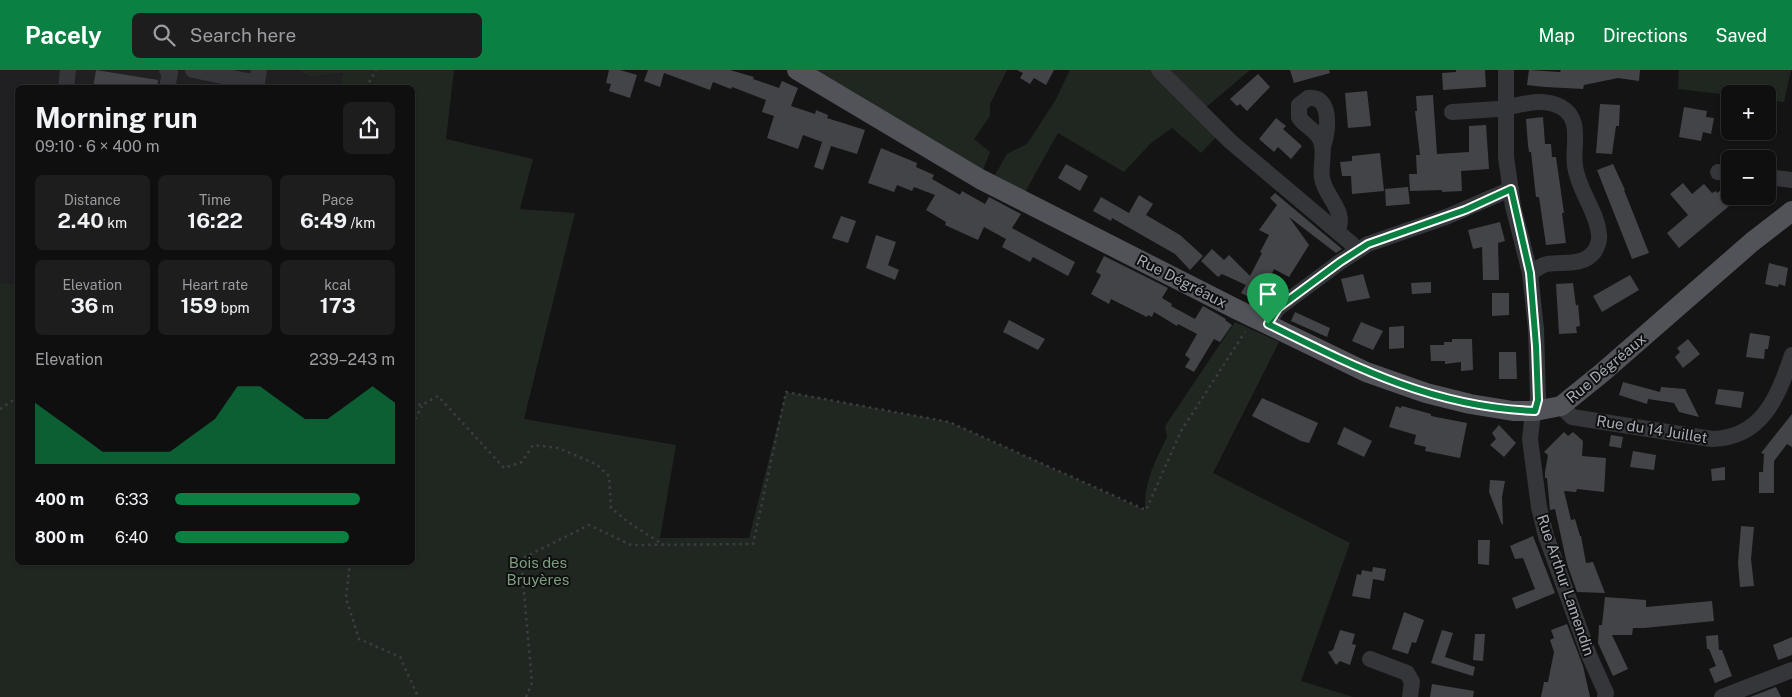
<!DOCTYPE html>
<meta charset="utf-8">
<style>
body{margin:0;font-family:"Public Sans",sans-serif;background:#1d1d1e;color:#f1f3f6;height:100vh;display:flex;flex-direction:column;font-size:19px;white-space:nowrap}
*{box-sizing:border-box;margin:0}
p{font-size:16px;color:#9b9c9f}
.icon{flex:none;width:28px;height:28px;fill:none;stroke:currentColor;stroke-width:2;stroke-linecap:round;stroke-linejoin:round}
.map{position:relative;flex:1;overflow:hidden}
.side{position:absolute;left:15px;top:15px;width:400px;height:480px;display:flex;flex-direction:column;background:#0f0f10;border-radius:8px;box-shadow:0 1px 4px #0004,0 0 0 1px #2f2f30}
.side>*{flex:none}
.tools{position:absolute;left:1721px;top:15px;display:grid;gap:10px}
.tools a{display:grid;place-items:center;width:55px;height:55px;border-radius:8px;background:#0f0f10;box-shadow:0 1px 4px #0004,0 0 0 1px #2f2f30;font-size:25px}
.pin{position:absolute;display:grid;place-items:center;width:42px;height:42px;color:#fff;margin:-51px -21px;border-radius:50% 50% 50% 0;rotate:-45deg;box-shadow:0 0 5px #0007}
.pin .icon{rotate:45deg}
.round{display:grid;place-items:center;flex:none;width:52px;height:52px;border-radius:8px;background:#1d1d1e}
.overview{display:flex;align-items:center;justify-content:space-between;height:85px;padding:0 20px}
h1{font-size:28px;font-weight:700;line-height:38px}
.stats{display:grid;grid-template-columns:repeat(3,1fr);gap:8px;height:85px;padding:5px 20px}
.stats div{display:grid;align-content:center;border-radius:8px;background:#1d1d1e;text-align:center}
.stats b{font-size:21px;font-weight:700}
.stats small{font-size:14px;font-weight:400}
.stats p{font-size:14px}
.chart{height:140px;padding:10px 20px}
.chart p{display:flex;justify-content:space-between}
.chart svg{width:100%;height:90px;margin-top:5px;fill:#0b8043;opacity:.7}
ul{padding:0 20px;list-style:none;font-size:16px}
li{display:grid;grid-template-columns:80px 60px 1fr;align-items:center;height:38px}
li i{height:12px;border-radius:6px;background:#0b8043}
header{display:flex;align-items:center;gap:30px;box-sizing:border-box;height:70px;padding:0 25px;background:#0b8043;color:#fff}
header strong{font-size:24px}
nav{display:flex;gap:28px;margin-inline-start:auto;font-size:18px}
.search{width:350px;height:45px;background:#1d1d1e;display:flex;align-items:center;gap:12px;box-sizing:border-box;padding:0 18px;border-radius:8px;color:#9b9c9f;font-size:19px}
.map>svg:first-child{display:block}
.built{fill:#202022}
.green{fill:#202721}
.building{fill:#434448}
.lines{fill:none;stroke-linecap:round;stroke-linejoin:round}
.path{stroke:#3b3d41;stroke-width:2.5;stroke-dasharray:2.5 4;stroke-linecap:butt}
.minor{stroke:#35363a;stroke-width:16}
.major{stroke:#515358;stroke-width:20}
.route-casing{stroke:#fff;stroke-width:10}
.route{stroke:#0b8043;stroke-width:6}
.labels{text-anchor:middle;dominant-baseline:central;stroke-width:4;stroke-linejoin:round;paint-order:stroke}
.street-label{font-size:15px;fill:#a6abb4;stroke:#0f0f10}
.park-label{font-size:15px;fill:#7f9e7f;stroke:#0f0f10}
</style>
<header>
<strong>Pacely</strong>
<div class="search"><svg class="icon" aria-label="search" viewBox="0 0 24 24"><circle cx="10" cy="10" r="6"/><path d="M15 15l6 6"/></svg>Search here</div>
<nav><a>Map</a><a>Directions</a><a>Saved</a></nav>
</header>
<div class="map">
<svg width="1792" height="627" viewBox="0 0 1792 627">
<rect width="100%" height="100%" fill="#141415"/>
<path class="built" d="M 0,0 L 298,0 L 310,7 L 343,3 L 339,18 L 18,18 L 17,215 L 0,212 Z"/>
<g class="green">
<path d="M 298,0 L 454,0 L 446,69 L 533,89 L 520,139 L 575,143 L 524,349 L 676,375 L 660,468 L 749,468 L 786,322 L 949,352 L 1145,440 C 1144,411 1155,392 1167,367 L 1165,356 L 1235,252 L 1279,272 L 1213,403 L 1350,473 L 1301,611 L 1353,627 L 0,627 L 0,212 L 17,215 L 18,492 L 412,492 L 412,18 L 339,17 L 343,3 L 310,7 Z"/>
<path d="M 813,0 L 1007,0 L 990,34 L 990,46 L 974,69 L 990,82 L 982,102 Z"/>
<path d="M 1070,0 L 1250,0 L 1204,39 L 1218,65 L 1201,83 L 1172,58 L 1151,73 L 1124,102 L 1058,63 L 1024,124 L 993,108 L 1007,84 L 1027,74 L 1055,31 Z"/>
<path d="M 1679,0 L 1791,0 L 1784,32 L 1768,30 L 1768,24 L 1730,24 L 1730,25 L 1678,19 Z"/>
</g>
<g class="building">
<path d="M 96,0 L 158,10 L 157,18 L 93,18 Z"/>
<path d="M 609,0 L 620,0 L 637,5 L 630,28 L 609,21 L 611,14 L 606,13 Z"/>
<path d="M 648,0 L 730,0 L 754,7 L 753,9 L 779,18 L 782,11 L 798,18 L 791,36 L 815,44 L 816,40 L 828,45 L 827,48 L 865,60 L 857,84 L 831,76 L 823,100 L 814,97 L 822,72 L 803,65 L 798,79 L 767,68 L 774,46 L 762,42 L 766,30 L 732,17 L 731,19 L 713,12 L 710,20 L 664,3 L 660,17 L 644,11 Z"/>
<path d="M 1017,0 L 1054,0 L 1046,15 L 1034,8 L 1030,14 L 1020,8 L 1023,3 Z"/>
<path d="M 1290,0 L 1329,0 L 1330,3 L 1294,13 Z"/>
<path d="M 1456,0 L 1485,0 L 1486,17 L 1443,20 L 1442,3 L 1456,2 Z"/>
<path d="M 1529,0 L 1560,2 L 1561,0 L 1640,0 L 1639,11 L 1618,8 L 1584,15 L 1583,19 L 1545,17 L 1527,15 Z"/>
<path d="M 1258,4 L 1270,17 L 1247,41 L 1240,34 L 1237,36 L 1230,29 Z"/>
<path d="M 1367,21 L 1371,56 L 1348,58 L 1345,23 Z"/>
<path d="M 1433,25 L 1437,84 L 1469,82 L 1469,56 L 1486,55 L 1489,99 L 1461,101 L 1462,121 L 1442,122 L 1442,120 L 1410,121 L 1409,104 L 1417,104 L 1416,85 L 1420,85 L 1415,41 L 1417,41 L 1416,26 Z"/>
<path d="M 1600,34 L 1620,35 L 1619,56 L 1616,56 L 1612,84 L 1596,83 Z"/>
<path d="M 1684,37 L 1707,41 L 1706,47 L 1714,48 L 1711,64 L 1703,62 L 1701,71 L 1679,67 Z"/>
<path d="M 1543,47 L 1545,74 L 1551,74 L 1552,87 L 1556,87 L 1564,143 L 1562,143 L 1566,173 L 1546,175 L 1539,127 L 1536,127 L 1531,82 L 1529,82 L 1528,75 L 1526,49 Z"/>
<path d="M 1276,48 L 1286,56 L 1283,59 L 1302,76 L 1291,89 L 1278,77 L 1274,82 L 1259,69 Z"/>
<path d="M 881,78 L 917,93 L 916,97 L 934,105 L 932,109 L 960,125 L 962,121 L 985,134 L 989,127 L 1021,144 L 1012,158 L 1075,192 L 1068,206 L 1033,187 L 1030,192 L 1002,177 L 1006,169 L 984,157 L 978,170 L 945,155 L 946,152 L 926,140 L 935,125 L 914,117 L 912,121 L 897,115 L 894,122 L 868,113 Z"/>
<path d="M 1380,83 L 1384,121 L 1352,124 L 1351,106 L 1342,106 L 1340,92 L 1352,91 L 1352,86 Z"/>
<path d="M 1066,94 L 1088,106 L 1080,121 L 1058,108 Z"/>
<path d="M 1613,94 L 1625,120 L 1624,120 L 1649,183 L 1632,189 L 1597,100 Z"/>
<path d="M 1683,113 L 1692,124 L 1704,114 L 1712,123 L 1716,121 L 1717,123 L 1730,113 L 1730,126 L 1741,126 L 1679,178 L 1667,163 L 1688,145 L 1670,124 Z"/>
<path d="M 1408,117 L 1410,134 L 1386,136 L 1385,119 Z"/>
<path d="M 1275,123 L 1342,179 L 1336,183 L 1289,147 L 1309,175 L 1289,207 L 1274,199 L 1265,219 L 1269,223 L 1268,225 L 1263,223 L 1259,232 L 1241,223 L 1246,215 L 1222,204 L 1218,207 L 1201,191 L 1212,179 L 1224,190 L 1229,185 L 1250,206 L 1262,183 L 1260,182 L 1269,165 L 1259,160 L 1277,135 L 1270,128 Z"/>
<path d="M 1139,125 L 1153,134 L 1146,145 L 1180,165 L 1203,186 L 1190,200 L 1175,184 L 1112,148 L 1111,151 L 1093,141 L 1101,127 L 1129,143 Z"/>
<path d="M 841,146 L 856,151 L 848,173 L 832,168 Z"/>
<path d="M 1500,152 L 1505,171 L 1498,173 L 1499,210 L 1483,210 L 1482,177 L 1473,179 L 1468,160 Z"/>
<path d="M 876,165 L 896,172 L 888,195 L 899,200 L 895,210 L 866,198 Z"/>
<path d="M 1104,186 L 1168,218 L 1162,228 L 1172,234 L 1171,236 L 1195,249 L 1203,236 L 1226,249 L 1225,250 L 1232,255 L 1220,272 L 1214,269 L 1194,302 L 1185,297 L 1190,289 L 1185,285 L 1197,264 L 1178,254 L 1177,256 L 1154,242 L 1152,247 L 1148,245 L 1147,247 L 1111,229 L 1109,234 L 1091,224 L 1101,205 L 1096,202 Z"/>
<path d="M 1769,193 L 1788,198 L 1785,216 L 1779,214 L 1778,217 L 1765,214 Z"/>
<path d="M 1363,204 L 1370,228 L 1347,232 L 1341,209 Z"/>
<path d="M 1630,205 L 1639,220 L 1602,242 L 1593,226 Z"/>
<path d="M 1431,212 L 1431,223 L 1412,224 L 1411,213 Z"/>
<path d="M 1573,213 L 1576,236 L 1578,234 L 1580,256 L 1576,257 L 1577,263 L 1559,264 L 1556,214 Z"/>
<path d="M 1492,223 L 1509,223 L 1509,245 L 1492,246 Z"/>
<path d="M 1295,242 L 1330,258 L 1327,267 L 1291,251 Z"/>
<path d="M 1009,250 L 1045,269 L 1038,280 L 1003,262 Z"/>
<path d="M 1361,252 L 1383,261 L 1373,280 L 1352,271 Z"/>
<path d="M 1404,256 L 1404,278 L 1389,279 L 1389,257 Z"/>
<path d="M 1750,263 L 1770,266 L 1768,279 L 1765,279 L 1764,289 L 1746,287 Z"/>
<path d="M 1452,269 L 1472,269 L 1473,300 L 1461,301 L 1461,292 L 1445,294 L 1445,291 L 1431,291 L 1430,275 L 1444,275 L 1444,272 L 1452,272 Z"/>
<path d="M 1688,269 L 1700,284 L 1683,298 L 1675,287 L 1680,282 L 1677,278 Z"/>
<path d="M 1499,282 L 1516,282 L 1517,309 L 1499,309 Z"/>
<path d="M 1623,312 L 1660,322 L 1661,317 L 1685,319 L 1699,347 L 1679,342 L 1674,333 L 1648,329 L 1647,334 L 1619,325 Z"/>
<path d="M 1718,319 L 1744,322 L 1741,338 L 1715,334 Z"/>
<path d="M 1262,328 L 1318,353 L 1309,373 L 1301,371 L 1252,346 Z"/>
<path d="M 1396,336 L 1401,338 L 1402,336 L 1431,344 L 1431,346 L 1467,353 L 1460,388 L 1425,381 L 1426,377 L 1414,374 L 1416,365 L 1389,357 Z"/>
<path d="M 1792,344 L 1792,377 L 1787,374 L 1774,391 L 1774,423 L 1759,423 L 1759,402 L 1763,402 L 1764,384 L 1761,383 Z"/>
<path d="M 1499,355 L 1516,373 L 1504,387 L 1490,375 L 1496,369 L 1492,363 Z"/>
<path d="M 1344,357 L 1372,371 L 1364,387 L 1337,374 Z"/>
<path d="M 1564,362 L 1568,366 L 1573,362 L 1583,371 L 1582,386 L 1606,388 L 1604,422 L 1577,419 L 1576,422 L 1564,421 L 1571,450 L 1575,449 L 1580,466 L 1581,466 L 1586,493 L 1593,492 L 1605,523 L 1577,522 L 1567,494 L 1555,439 L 1550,440 L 1547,408 L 1545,408 L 1545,402 L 1548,385 L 1544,382 Z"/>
<path d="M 1611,365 L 1623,367 L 1621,378 L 1609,376 Z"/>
<path d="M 1633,381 L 1656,385 L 1654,400 L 1630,397 Z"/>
<path d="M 1725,397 L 1725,410 L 1712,411 L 1711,399 Z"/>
<path d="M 1490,410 L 1505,411 L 1502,427 L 1503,454 L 1502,455 L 1489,422 Z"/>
<path d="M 1741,456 L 1754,457 L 1751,489 L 1754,516 L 1740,517 L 1738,493 Z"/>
<path d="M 1533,466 L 1555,523 L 1516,539 L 1512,528 L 1535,519 L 1523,488 L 1515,489 L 1510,476 Z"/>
<path d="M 1478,470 L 1490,470 L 1489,495 L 1478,494 Z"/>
<path d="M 1373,497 L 1386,499 L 1384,511 L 1373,509 L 1370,529 L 1352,526 L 1357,504 L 1361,505 L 1362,500 L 1372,502 Z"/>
<path d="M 1605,527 L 1646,530 L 1646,537 L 1712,531 L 1714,551 L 1644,558 L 1633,558 L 1632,565 L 1612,565 L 1628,599 L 1613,606 L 1598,573 L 1599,555 L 1602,555 Z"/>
<path d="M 1404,542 L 1424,550 L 1416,573 L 1412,572 L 1408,584 L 1392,579 Z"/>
<path d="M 1567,554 L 1583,596 L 1590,627 L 1541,627 L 1544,612 L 1548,612 L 1554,582 L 1550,570 L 1554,568 L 1551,560 Z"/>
<path d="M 1340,560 L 1355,564 L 1352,574 L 1356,575 L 1350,595 L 1340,591 L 1336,595 L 1328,582 L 1333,580 Z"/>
<path d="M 1442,560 L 1453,563 L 1445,587 L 1475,597 L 1473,606 L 1431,593 Z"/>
<path d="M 1475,564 L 1485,564 L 1483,591 L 1473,590 Z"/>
<path d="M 1718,565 L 1719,580 L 1722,580 L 1732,606 L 1715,613 L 1709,599 L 1716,596 L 1709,579 L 1707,579 L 1706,566 Z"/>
<path d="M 1792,567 L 1792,585 L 1778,590 L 1773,575 Z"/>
<path d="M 1432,614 L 1474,621 L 1473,627 L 1430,627 Z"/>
<path d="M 1776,617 L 1781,627 L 1750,627 Z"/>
</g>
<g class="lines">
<g class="path">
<path d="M 366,18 L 376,0"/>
<path d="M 412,333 L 422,335 L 438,326 L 504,398 L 522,392 L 533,375 L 558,378 L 596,394 L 609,406 L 611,438 L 628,452 L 664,475"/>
<path d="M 0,339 L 18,327"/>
<path d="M 412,355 L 422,336"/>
<path d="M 350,492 L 346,528 L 359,569 L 400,587 L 418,627"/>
<path d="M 526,627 L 532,613 L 521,489 L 589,455 L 631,475 L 753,474 L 786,322 L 949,352 L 1146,440 L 1181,361 L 1245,262"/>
</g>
<g class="minor">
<path d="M 193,0 L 257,13 L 259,0"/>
<path d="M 1159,0 L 1231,72 L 1352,174 L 1354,182"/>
<path d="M 1506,0 L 1506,87 L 1513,136 L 1530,203 L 1536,259 L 1538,329 L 1532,351 L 1530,369 L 1539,437 L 1546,466 L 1589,585 L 1606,623 L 1605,627"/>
<path d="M 66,18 L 68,0"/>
<path d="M 167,18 L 170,3 L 167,0"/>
<path d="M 1452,42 C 1468,41 1483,40 1498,39 C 1519,36 1541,26 1561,37 C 1583,49 1572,76 1575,96 C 1578,120 1598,143 1599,165 C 1600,170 1597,178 1594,182 C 1582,197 1563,191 1547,194 C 1541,195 1536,200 1530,203"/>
<path d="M 1323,77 C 1328,62 1333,25 1308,28 L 1299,35 L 1299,47 C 1304,56 1315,59 1320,69 C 1326,81 1320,95 1322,108 C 1325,127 1348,142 1337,161"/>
<path d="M 1718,102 L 1730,103"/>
<path d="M 1768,107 L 1792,110"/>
<path d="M 1267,254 L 1278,238 L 1340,192 L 1368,174 L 1446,147 L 1511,119"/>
<path d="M 1561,336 L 1572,347 L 1712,369 C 1762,368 1778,327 1792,285"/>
<path d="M 1370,589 L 1407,603 L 1412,612 L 1410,627"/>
<path d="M 1722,627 L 1792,600"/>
</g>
<path class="major" d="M 797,0 L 980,109 L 1238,240 L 1366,302 L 1426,323 L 1470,334 L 1513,341 L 1535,341 L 1561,336 L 1603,302 L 1752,172 L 1792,141"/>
</g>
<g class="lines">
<g class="route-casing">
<path id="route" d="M 1511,119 L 1530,203 L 1536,276 L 1538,330 L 1535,341 C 1433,337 1357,298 1268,254 L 1278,238 L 1340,192 L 1368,174 L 1465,140 Z"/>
</g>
<use href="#route" class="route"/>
</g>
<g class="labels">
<g class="street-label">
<text transform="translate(1182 211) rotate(27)">Rue Dégréaux</text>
<text transform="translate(1606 298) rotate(-40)">Rue Dégréaux</text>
<text transform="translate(1652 359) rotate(9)">Rue du 14 Juillet</text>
<text transform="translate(1566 515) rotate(71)">Rue Arthur Lamendin</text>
</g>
<g class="park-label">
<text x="538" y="492">Bois des<tspan x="538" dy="17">Bruyères</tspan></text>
</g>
</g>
</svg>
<div class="tools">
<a>+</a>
<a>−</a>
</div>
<div class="pin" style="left:1268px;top:254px;background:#1e9e55"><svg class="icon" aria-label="arrive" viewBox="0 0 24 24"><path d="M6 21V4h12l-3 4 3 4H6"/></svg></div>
<section class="side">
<div class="overview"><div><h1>Morning run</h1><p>09:10 · 6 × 400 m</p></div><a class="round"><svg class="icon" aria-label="share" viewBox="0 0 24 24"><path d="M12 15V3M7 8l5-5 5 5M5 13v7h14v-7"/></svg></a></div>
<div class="stats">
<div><p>Distance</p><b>2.40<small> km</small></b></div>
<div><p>Time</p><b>16:22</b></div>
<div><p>Pace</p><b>6:49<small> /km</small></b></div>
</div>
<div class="stats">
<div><p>Elevation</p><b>36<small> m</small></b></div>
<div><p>Heart rate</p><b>159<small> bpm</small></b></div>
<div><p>kcal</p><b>173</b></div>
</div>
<div class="chart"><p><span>Elevation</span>239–243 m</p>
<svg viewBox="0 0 160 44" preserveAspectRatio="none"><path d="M0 44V14L10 22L20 30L30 38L40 38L50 38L60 38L70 30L80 22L90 6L100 6L110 14L120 22L130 22L140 14L150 6L160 14V44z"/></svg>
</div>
<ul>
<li><b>400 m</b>6:33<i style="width:84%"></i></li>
<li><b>800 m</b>6:40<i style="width:79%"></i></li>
</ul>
</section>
</div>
